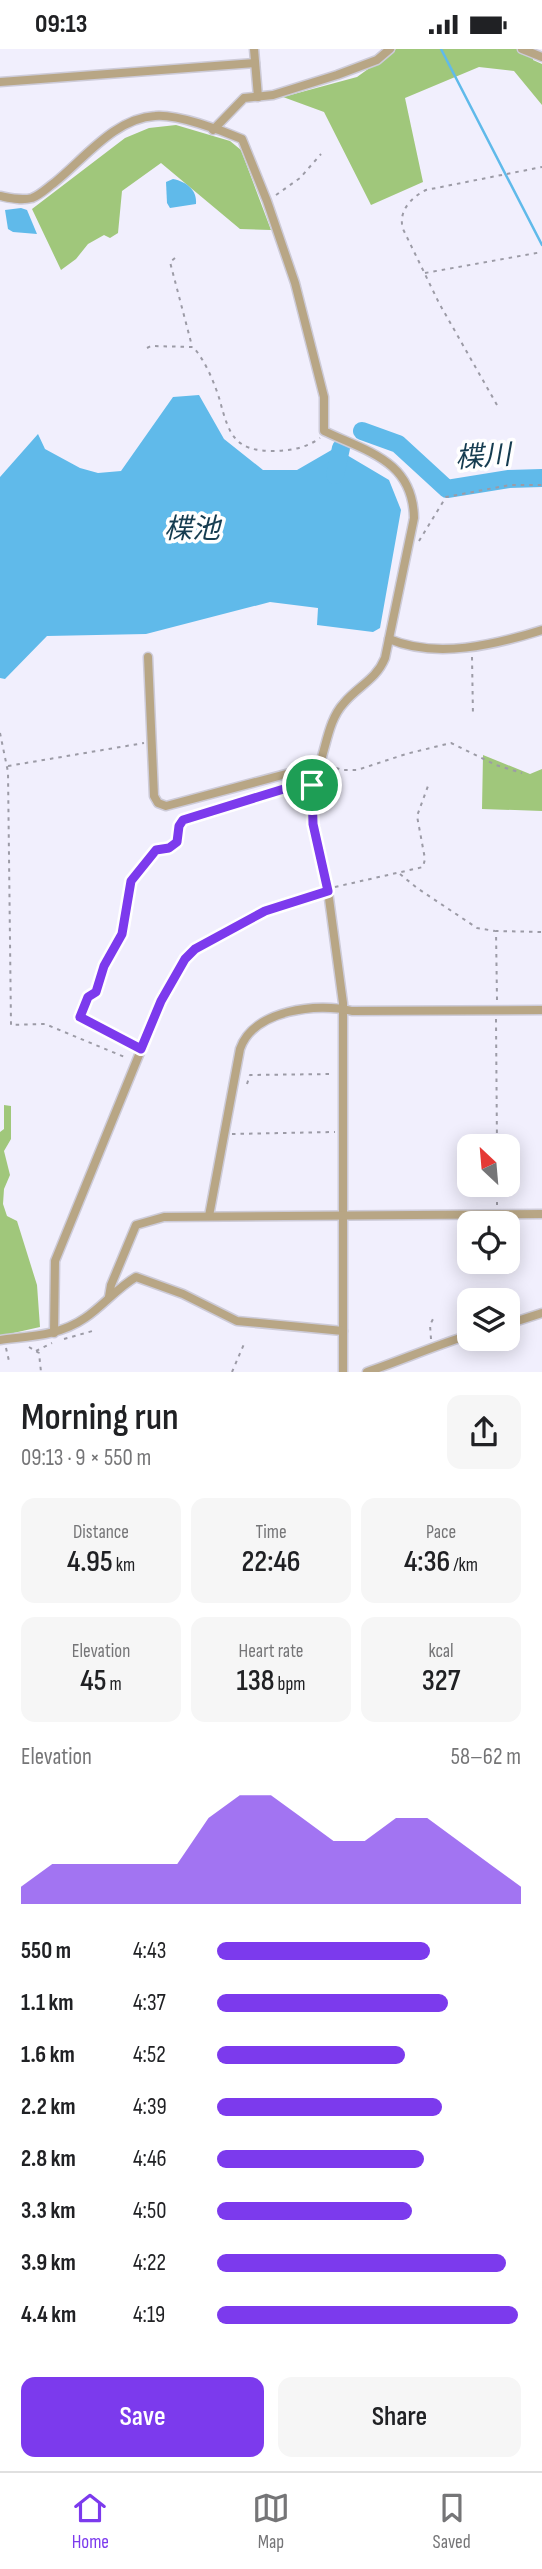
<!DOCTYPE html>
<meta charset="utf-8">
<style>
body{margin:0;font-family:"Sofia Sans Condensed","Noto Sans JP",sans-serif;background:#f6f6f6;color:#202124;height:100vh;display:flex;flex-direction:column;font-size:26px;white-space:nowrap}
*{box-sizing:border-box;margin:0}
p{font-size:23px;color:#757577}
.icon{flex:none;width:38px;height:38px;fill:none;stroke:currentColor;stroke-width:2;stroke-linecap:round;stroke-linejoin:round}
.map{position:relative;height:1323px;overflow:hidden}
.details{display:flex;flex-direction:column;background:#fff;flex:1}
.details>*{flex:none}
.needle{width:46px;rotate:334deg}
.fabs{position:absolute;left:457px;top:1085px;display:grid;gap:14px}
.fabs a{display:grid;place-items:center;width:63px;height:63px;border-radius:14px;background:#fff;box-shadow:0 4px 18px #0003;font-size:35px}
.pin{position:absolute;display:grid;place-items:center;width:60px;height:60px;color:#fff;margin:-30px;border:4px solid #fff;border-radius:50%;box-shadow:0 2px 7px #0007}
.round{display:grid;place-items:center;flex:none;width:74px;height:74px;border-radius:14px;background:#f6f6f6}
.headline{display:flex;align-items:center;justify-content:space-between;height:119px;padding:0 21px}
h1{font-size:38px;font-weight:600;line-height:52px}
.metrics{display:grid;grid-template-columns:repeat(3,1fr);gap:10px;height:119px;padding:7px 21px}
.metrics div{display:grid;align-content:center;border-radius:14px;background:#f6f6f6;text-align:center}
.metrics b{font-size:30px;font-weight:600}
.metrics small{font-size:19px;font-weight:400}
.metrics p{font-size:19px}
.chart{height:196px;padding:14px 21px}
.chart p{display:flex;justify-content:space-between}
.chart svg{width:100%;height:126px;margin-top:7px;fill:#7c3aed;opacity:.7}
.cta{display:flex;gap:14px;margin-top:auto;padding:14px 21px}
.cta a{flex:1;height:80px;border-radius:14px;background:#7c3aed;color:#fff;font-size:28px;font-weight:600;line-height:80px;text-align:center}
.cta a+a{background:#f6f6f6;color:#202124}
ul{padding:0 21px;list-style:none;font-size:23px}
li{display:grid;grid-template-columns:112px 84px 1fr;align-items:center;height:52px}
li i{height:18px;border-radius:9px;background:#7c3aed}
.status{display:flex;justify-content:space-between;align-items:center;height:49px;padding:0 35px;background:#fff;direction:ltr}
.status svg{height:19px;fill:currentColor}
.tabs{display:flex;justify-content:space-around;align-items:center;height:98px;border-top:2px solid #e0e0e0;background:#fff;font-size:19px;color:#757577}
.tabs a{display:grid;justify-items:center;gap:4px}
.tabs .active{color:#7c3aed}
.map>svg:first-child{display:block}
.forest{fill:#a0c77b}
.water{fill:#60baea}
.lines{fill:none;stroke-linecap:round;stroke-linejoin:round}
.stream{stroke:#60baea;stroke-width:2.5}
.river{stroke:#60baea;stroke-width:18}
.street-casing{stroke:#cdcbd8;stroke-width:11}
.path{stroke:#9c9ba6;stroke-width:2;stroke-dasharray:3.5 5;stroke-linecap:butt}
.street{stroke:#b8a685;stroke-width:8}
.route-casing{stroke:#fff;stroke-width:14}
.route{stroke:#7c3aed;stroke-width:9}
.labels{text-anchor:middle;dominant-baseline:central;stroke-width:7;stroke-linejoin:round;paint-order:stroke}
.water-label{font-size:28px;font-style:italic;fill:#153c50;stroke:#fff}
</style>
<div class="status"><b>09:13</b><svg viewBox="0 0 49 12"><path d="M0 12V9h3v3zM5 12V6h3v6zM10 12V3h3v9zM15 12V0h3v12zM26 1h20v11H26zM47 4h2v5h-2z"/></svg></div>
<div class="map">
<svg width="542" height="1323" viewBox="0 0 542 1323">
<rect width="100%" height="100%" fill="#f1effd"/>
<g class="forest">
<path d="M 396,0 L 534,0 L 533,11 L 542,15 L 542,56 L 514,22 L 479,18 L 405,49 L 423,133 L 371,156 L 324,63 L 283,48 L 357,28 Z"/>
<path d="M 176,76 L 230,92 L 241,101 L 271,181 L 240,180 L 161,114 L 122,142 L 118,184 L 110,189 L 104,186 L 88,195 L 76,210 L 61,221 L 32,160 L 125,89 L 149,79 Z"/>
<path d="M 483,706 L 530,725 L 542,720 L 542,762 L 482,760 Z"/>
<path d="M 4,1056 L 11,1057 L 11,1090 L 4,1102 L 10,1126 L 4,1140 L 3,1155 L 7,1167 L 17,1172 L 37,1236 L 40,1278 L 0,1287 L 0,1083 L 4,1080 Z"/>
</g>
<g class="water">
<path d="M 173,130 C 187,133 197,141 196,155 L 170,159 L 167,154 L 166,133 Z"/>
<path d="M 21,159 L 27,161 L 37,185 L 13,183 L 8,180 L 5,161 Z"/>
<path d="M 199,346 L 224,390 L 263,421 L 297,421 L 335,399 L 389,431 L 401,461 L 380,579 L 373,583 L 317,576 L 318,559 L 270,553 L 146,585 L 47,587 L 5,630 L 0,629 L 0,428 L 38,385 L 45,400 L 80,419 L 98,424 L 121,422 L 173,348 Z"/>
</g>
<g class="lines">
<path class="stream" d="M 441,0 L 542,196"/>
<g class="river">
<path d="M 362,382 L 398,395 L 447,440 L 509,430 L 542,429"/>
<path d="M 335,426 L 341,399"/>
</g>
<g class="street-casing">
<g id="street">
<path d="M 254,0 L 258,48"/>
<path d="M 522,0 L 542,8"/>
<path d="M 0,33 L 255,14"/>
<path d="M 213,81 L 244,49 L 273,46 L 337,26 L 377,11 L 390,0"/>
<path d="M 0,147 C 10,149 21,152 32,149 C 40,146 47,139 54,134 C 84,110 115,69 155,67 C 177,65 221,81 242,90 L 267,152 L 295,234 L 324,348 L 324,382 C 368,403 413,412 414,469 L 385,609 C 376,631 358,637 344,654 C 330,669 327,692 321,711 L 316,717 L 312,736 L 311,759 L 328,842 L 343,954 L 343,1323"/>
<path d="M 389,590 C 436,610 495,596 542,581"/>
<path d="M 148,608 L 154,747 L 158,754 L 166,757 L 316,717"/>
<path d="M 209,1167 L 240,1000 C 253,961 318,953 352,962 L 542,961"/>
<path d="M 109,1248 L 111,1236 L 136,1176 L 164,1168 L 542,1165"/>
<path d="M 508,1275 L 542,1264"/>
<path d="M 54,1284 L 55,1212 L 161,952 L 185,910 L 195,900 L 265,862 L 328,842"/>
<path d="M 0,1291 C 29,1287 59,1287 85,1269 C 103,1257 117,1239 136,1228 L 183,1245 L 237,1272 L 343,1282"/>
<path d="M 367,1323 C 402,1311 434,1297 469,1286"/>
</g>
</g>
<g class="path">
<path d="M 276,146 L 300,129 L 321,105"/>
<path d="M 175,209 L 170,213 L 192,297"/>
<path d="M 425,224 L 542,203"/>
<path d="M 147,299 L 151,297 L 193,298 C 205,311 215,335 220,352 C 229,386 235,402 273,402 C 290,402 306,399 320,389"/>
<path d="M 497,356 L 439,254 L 403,180 C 398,163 410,149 426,141 L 542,118"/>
<path d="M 419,492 L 446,448 L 510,436 L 542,436"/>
<path d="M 472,608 L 473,667"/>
<path d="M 0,684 L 8,723 L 11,976 L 45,975 L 127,1009"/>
<path d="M 328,716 L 342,721 L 357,721 L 406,705 L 451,694 L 496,716 L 522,724"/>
<path d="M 8,717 L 144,694"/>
<path d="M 400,825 L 417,839 L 477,879 L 495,882"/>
<path d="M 335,838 L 423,818 L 425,810 L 417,767 L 428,737"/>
<path d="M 497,951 L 496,882 L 542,883"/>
<path d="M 496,970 L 497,1097"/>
<path d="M 133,996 L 80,968 L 88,948 L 96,943 L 104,917 L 122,885 L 131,832 L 156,801 L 169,799 L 177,793 L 179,777 L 183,771 L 287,739 L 304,737"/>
<path d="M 247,1035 L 250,1026 L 333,1025"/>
<path d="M 232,1085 L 335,1083"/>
<path d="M 497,1136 L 497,1156"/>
<path d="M 64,1290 L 96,1281"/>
<path d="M 431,1290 L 430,1276 L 434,1268"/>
<path d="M 29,1298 L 39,1304 L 41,1323"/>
<path d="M 6,1299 L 9,1312"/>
<path d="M 36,1302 L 52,1294"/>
<path d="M 232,1323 L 244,1295"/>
</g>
<use href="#street" class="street"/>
</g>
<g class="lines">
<g class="route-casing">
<path id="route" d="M 312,736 L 313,775 L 328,842 L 265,862 L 195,900 L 185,910 L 161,952 L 141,1000 L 80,968 L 88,948 L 96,943 L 104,917 L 122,885 L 131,832 L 156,801 L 169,799 L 177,793 L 179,777 L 183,771 L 287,739 Z"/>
</g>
<use href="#route" class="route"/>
</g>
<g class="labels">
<g class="water-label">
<text transform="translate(483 408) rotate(-4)">楪川</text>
<text x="192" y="480">楪池</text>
</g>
</g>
</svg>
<div class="fabs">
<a><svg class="needle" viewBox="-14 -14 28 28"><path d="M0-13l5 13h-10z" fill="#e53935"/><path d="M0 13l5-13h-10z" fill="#757577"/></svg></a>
<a><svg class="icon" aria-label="locate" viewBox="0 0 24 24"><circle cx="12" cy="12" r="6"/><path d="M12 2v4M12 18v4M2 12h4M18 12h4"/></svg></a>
<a><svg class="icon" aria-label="layers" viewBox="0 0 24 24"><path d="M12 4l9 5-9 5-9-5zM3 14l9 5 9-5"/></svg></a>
</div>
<div class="pin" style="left:312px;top:736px;background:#1e9e55"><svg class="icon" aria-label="arrive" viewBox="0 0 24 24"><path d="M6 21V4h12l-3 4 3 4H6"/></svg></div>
</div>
<section class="details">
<div class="headline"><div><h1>Morning run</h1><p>09:13 · 9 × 550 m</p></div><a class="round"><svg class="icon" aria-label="share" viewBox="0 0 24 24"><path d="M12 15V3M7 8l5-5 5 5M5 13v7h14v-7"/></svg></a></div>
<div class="metrics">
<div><p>Distance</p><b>4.95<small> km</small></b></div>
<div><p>Time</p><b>22:46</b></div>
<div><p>Pace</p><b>4:36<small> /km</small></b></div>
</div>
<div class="metrics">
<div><p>Elevation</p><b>45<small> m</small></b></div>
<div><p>Heart rate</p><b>138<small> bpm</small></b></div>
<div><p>kcal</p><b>327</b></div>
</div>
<div class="chart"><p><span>Elevation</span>58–62 m</p>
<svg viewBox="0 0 160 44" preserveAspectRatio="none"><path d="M0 44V38L10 30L20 30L30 30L40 30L50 30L60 14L70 6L80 6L90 14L100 22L110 22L120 14L130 14L140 22L150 30L160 38V44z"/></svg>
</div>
<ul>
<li><b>550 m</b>4:43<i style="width:70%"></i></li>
<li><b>1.1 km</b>4:37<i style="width:76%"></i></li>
<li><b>1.6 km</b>4:52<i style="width:62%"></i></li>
<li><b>2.2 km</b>4:39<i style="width:74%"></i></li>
<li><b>2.8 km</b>4:46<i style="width:68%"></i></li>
<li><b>3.3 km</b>4:50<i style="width:64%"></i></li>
<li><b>3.9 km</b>4:22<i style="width:95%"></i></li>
<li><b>4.4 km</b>4:19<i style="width:99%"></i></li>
</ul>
<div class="cta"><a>Save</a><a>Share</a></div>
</section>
<nav class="tabs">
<a class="active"><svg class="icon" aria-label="home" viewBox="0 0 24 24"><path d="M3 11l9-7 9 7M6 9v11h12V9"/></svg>Home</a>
<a><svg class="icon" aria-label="map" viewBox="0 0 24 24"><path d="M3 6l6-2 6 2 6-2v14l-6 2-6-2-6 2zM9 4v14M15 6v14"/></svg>Map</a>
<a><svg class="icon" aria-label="saved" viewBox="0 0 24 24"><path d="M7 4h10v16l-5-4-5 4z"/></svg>Saved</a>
</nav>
